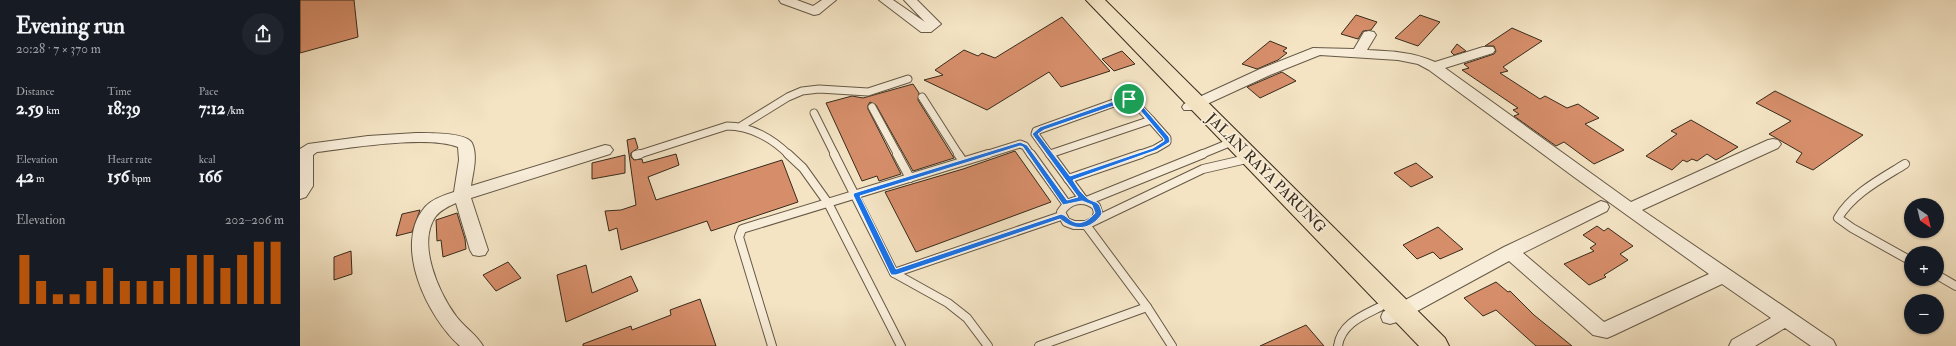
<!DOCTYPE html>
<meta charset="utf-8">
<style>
body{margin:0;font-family:"IM FELL Double Pica",serif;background:#20242c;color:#f1f3f6;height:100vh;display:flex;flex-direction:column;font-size:15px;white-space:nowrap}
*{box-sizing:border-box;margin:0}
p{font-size:13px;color:#9ea1a6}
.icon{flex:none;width:22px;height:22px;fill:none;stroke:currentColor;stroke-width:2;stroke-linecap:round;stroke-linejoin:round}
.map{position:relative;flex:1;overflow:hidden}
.side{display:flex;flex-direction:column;background:#171b24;width:300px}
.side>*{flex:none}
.needle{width:26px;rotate:145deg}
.fabs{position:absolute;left:1604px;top:198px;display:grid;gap:8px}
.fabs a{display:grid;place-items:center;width:40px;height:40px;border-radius:50%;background:#171b24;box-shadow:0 1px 3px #0004;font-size:20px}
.pin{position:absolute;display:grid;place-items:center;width:34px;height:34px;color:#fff;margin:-17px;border:2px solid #fff;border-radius:50%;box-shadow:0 1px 4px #0007}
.round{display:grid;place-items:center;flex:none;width:42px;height:42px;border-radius:21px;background:#20242c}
.overview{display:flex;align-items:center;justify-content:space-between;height:68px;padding:0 16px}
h1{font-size:22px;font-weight:700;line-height:30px}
.figures{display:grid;grid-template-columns:repeat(3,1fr);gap:6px;height:68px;padding:4px 16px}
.figures div{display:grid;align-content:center}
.figures b{font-size:17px;font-weight:700}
.figures small{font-size:11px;font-weight:400}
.figures p{font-size:11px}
.chart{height:112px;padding:8px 16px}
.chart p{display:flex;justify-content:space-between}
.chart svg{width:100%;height:72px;margin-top:4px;stroke:#b45309;stroke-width:6}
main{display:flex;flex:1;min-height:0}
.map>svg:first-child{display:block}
.building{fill:#d68e6a;stroke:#372b1c}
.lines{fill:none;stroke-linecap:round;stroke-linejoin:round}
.lane-far1-casing{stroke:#665946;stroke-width:9}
.lane-casing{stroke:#665946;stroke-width:10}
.street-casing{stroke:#665946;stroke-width:2}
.highway-casing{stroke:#372b1c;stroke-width:2}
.lane-far1{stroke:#f8edd9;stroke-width:7}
.lane{stroke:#f8edd9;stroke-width:8}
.street{fill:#f8edd9;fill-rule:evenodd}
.highway{fill:#f4e4c4;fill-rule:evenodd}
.route{fill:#1a73e8;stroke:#fff;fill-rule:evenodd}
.labels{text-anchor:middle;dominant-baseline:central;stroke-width:3.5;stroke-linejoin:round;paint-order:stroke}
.street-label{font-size:15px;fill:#372b1c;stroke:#f8edd9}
</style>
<main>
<section class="side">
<div class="overview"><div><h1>Evening run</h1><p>20:28 · 7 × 370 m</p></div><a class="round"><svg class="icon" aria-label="share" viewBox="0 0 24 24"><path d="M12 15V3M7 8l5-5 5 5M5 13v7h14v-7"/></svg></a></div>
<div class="figures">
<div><p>Distance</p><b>2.59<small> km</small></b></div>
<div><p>Time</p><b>18:39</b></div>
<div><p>Pace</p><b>7:12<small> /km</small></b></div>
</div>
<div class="figures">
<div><p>Elevation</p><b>42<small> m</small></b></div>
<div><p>Heart rate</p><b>156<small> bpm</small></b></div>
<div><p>kcal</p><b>166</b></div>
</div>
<div class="chart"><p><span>Elevation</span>202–206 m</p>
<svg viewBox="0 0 160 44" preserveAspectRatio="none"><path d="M5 44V14M15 44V30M25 44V38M35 44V38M45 44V30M55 44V22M65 44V30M75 44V30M85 44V30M95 44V22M105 44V14M115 44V14M125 44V22M135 44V14M145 44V6M155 44V6"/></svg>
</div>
</section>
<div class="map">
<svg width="1656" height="346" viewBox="0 0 1656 346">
<rect width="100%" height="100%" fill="#f4e4c4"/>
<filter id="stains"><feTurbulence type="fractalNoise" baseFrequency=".005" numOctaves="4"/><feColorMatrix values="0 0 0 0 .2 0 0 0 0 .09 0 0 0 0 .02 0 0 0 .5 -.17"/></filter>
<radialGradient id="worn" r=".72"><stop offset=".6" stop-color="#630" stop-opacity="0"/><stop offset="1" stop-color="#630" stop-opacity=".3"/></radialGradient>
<g class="building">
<path d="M 0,0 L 54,0 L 58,37 L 0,53 Z"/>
<path d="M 1056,15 L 1077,22 L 1071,30 L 1063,31 L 1058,39 L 1041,34 Z"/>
<path d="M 1120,15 L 1140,22 L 1118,46 L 1095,38 Z"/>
<path d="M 762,17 L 810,71 L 761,87 L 749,72 L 687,110 L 624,80 L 643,75 L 635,70 L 664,50 L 678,56 L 682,53 L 695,58 Z"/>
<path d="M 1212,28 L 1242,41 L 1203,67 L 1208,71 L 1200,73 L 1240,99 L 1245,96 L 1267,108 L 1278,104 L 1299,118 L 1285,124 L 1324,150 L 1294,164 L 1264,142 L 1256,146 L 1214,116 L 1219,114 L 1213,110 L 1218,108 L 1162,70 L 1169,68 L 1164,64 L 1194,54 L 1196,51 L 1194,46 L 1185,46 Z"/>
<path d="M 970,41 L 987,48 L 983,51 L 987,53 L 978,60 L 957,69 L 942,64 Z"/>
<path d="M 1157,44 L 1166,51 L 1154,55 L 1151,52 Z"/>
<path d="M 822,51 L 835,64 L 814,71 L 802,59 Z"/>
<path d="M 982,72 L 996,81 L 960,98 L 947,87 Z"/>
<path d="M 613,84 L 619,93 L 618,100 L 654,158 L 613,171 L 576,105 L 570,102 L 568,105 L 568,109 L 601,174 L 579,181 L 577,176 L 562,181 L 526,103 L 552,96 L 563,98 Z"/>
<path d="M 1475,91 L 1563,135 L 1513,170 L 1496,162 L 1502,153 L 1469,134 L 1491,121 L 1456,103 Z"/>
<path d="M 1391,120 L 1438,147 L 1416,160 L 1407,154 L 1397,161 L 1392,159 L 1387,162 L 1383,160 L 1372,170 L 1346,156 L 1377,134 L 1371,131 Z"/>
<path d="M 335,138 L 338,148 L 331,153 L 331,157 L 334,160 L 342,159 L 343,163 L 376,154 L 379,165 L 348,177 L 356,200 L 482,160 L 498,202 L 411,231 L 407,221 L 321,250 L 317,228 L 309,231 L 305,211 L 321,210 L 336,205 L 327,140 Z"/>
<path d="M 715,151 L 751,202 L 616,252 L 585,192 L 663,169 Z"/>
<path d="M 325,155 L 325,173 L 292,179 L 292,163 Z"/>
<path d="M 1116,163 L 1133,177 L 1111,187 L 1094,173 Z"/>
<path d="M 120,210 L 112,232 L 96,236 L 102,214 Z"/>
<path d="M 157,213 L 165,239 L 166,249 L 143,257 L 141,240 L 137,241 L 136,220 Z"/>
<path d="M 1297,226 L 1304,231 L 1308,228 L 1333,246 L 1320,254 L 1328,260 L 1304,275 L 1306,277 L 1289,285 L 1264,264 L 1294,251 L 1290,248 L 1296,244 L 1283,235 Z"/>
<path d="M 1138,227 L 1163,249 L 1140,259 L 1133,252 L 1117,259 L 1103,245 Z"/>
<path d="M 51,251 L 52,274 L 34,280 L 34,257 Z"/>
<path d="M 208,262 L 221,278 L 196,291 L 183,275 Z"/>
<path d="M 286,265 L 292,293 L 331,276 L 338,291 L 266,322 L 257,275 Z"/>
<path d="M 1196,282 L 1208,292 L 1210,291 L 1234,315 L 1272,346 L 1236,346 L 1196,310 L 1183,316 L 1164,298 Z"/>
<path d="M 400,299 L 416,346 L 283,346 L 283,344 L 331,326 L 332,330 L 371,315 L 370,310 Z"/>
<path d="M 1006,325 L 1024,346 L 960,346 Z"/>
</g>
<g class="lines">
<g class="lane-far1-casing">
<g id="lane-far1">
<path d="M 622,97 L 659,155"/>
<path d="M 572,107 L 598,155"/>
<path d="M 514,113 L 535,155"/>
<path d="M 441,126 L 488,97 L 502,91 L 519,89 L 568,92 L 608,79"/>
<path d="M 750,154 L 851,120 L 867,138 L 867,142 L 855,149 L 838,155"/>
<path d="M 337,155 L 427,126 C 451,126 473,139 489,155"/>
<path d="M 685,155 L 720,144 L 725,146 L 731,155"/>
<path d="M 750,155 L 735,134 L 736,131 L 822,100 L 835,103 L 851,120"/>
<path d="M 900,155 L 934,141"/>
</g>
</g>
<g class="lane-casing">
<g id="lane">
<path d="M 488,154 L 503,168 L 528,203 L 601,346"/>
<path d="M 534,154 L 594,273"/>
<path d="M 597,154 L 610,178"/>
<path d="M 658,154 L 663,161"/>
<path d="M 731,154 L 766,203"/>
<path d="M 750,154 L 783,199"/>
<path d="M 336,155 L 340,154"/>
<path d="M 1605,164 C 1581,179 1553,193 1538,218 L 1552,228 L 1611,261"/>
<path d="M 768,179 L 841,154"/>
<path d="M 789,200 L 903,154"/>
<path d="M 796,219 L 798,212 L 796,206 C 784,196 769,199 761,212 L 766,222 L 774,225 L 786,225 L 903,169 L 951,158"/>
<path d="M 786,225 L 847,307 L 872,346"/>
<path d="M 1637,275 L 1656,286"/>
<path d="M 472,346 L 439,237 L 442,229 L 688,154"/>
<path d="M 688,346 L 667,318 L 648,303 L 594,273 L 761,216"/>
<path d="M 739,346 L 847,307"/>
<path d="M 1038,346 C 1041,324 1062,316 1080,307"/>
</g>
</g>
<g class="street-casing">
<g id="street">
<path d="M 479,0 L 497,0 L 513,6 L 522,0 L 536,0 L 519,14 L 514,15 L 481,3 Z"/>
<path d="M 579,0 L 593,0 L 625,22 L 604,0 L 617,0 L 641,24 L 631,32 L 621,32 Z"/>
<path d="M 1069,31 L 1074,32 L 1076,35 L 1067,50 C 1090,51 1114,52 1135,62 L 1183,47 L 1193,47 L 1195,50 L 1193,53 L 1145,68 L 1331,202 L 1468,140 L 1473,139 L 1478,140 L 1481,144 L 1478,148 L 1342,210 L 1533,340 L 1536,346 L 1511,346 L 1485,328 L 1455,346 L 1429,346 L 1432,340 L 1471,318 L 1422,284 L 1314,335 L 1307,338 L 1293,335 L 1209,261 L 1097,322 L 1090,324 L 1083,322 L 1081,317 L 1083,312 L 1204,247 L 1301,201 L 1307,203 L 1309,207 L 1307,211 L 1223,253 L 1304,322 L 1409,274 L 1274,177 L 1129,70 L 1118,64 L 1098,60 L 1020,55 L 970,75 L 894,110 L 884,110 L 882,107 L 884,104 L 960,69 L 1013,48 L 1054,49 L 1064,32 Z"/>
<path d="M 116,133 C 127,133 167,132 172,143 C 178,156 173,173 171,186 L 305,145 L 310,146 L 313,150 L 310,154 L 171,198 L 188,250 L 185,255 L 179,256 L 173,255 L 170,250 L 156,203 C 149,206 141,210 136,216 C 116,243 139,293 156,316 C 164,327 177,335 183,346 L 160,346 C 128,318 92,245 125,207 C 132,199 144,195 154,192 L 159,160 L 158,147 C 127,135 51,148 17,152 L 13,155 L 13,186 L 6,197 L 0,199 L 0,149 L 8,144 L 68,136 Z"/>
</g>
</g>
<g class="highway-casing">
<path id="highway" d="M 786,0 L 805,0 L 1145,338 L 1149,346 L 1119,346 Z"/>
</g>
<use href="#lane-far1" class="lane-far1"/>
<use href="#lane" class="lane"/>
<use href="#street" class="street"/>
<use href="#highway" class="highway"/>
</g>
<path class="route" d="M 829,97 L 838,101 L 869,137 L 870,142 L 857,150 L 773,180 C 776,185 780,192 785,196 C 792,204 800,198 802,214 C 791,230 775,232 760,219 L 596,275 L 591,275 L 553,195 L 554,193 L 720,142 L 727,145 L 767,200 L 778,197 L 732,134 L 740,127 L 820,99 ZM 828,101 L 834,103 L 864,139 L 864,141 L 853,148 L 770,176 L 738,134 L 744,130 ZM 720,146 L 723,147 L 763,205 L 782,201 L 792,205 L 795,213 C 790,219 781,226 772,221 C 768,219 766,215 761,214 L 596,269 L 560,196 Z"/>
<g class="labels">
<g class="street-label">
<text transform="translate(966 173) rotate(45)">JALAN RAYA PARUNG</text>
</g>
</g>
<rect width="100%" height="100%" filter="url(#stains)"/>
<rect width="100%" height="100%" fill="url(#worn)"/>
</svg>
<div class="fabs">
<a><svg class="needle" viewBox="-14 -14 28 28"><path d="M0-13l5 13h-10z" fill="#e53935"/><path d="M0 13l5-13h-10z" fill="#9ea1a6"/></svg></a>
<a>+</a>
<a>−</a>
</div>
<div class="pin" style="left:829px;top:99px;background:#1e9e55"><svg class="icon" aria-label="arrive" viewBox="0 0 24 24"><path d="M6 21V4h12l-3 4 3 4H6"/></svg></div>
</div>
</main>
